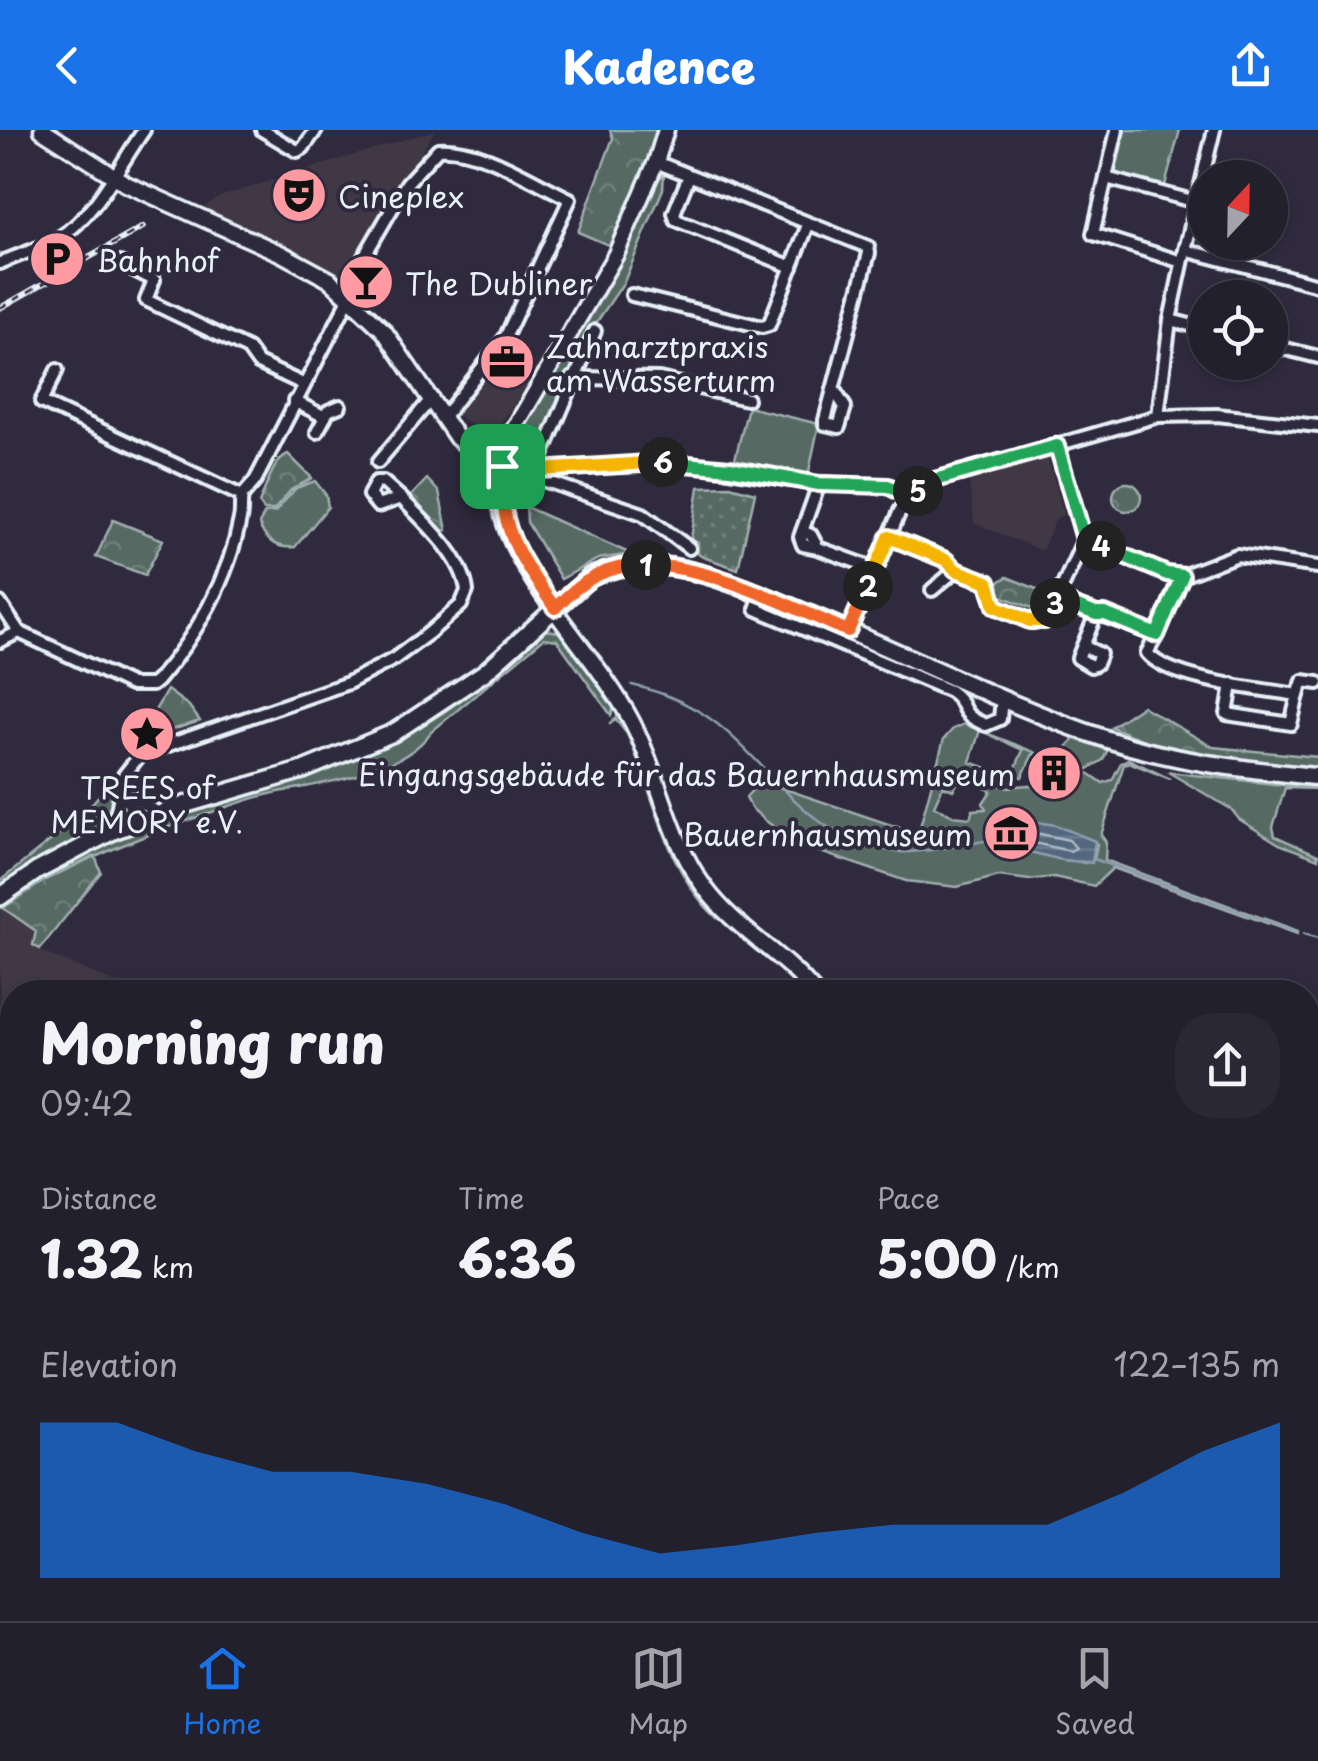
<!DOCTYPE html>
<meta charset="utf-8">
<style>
body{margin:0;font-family:"Playpen Sans",sans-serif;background:#2b2836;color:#f1f3f6;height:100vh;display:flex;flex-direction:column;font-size:38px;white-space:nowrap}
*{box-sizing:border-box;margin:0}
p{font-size:32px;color:#a3a3aa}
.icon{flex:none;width:55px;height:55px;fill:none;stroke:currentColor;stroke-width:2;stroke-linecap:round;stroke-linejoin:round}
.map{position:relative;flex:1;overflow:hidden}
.details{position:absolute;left:0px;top:850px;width:1320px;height:642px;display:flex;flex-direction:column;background:#23202e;border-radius:40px 40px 0 0;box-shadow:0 2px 8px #0004,0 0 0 2px #403e4a}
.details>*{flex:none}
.needle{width:65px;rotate:22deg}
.fabs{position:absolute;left:1188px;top:30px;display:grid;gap:20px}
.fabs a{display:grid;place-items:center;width:100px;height:100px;border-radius:50%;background:#23202e;box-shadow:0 2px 8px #0004,0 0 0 2px #403e4a;font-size:50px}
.pin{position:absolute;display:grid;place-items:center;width:85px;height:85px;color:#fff;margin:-42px;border-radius:20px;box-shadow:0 5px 15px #0006}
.km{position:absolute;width:50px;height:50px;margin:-25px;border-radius:50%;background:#222;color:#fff;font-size:28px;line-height:50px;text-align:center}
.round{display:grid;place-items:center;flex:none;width:105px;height:105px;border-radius:40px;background:#2b2836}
.summary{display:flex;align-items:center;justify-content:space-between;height:170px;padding:0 40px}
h1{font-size:55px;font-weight:800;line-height:75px}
.stats{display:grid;grid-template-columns:repeat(3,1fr);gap:15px;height:170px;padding:10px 40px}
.stats div{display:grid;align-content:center}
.stats b{font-size:50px;font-weight:800}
.stats small{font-size:28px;font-weight:400}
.stats p{font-size:28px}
.chart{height:280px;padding:20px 40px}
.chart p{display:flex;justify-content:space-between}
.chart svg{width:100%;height:180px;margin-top:10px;fill:#1a73e8;opacity:.7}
header{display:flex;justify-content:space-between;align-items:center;height:130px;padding:0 40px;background:#1a73e8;color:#fff;font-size:45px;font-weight:800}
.tab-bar{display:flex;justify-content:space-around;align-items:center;height:140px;border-top:2px solid #403e4a;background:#23202e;font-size:28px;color:#a3a3aa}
.tab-bar a{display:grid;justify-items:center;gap:5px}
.tab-bar .current{color:#1a73e8}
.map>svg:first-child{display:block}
.built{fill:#413945}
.grass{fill:#576a64;stroke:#a0aeae;stroke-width:2.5;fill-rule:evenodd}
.forest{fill:url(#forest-crowns);stroke:#a0aeae;stroke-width:2.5}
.garden{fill:url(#garden-dots);stroke:#a0aeae;stroke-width:2.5}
.water{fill:url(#water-rules);stroke:#8e9eaf;stroke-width:2.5}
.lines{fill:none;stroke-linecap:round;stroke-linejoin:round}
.shore{stroke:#acbac7;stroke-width:2.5}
.stream{stroke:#8e9eaf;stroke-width:2.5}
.street-casing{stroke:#e8f1f8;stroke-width:18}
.secondary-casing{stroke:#e8f1f8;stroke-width:21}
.primary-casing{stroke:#e8f1f8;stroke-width:22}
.street{stroke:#2f2a3d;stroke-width:10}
.secondary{stroke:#2f2a3d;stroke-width:14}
.primary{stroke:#2f2a3d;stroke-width:15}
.rail-casing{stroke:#e8f1f8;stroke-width:6}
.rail{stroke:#2f2a3d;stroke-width:2.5;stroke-dasharray:8;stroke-linecap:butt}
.split-1-casing{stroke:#fff;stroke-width:20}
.split-2-casing{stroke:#fff;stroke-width:20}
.split-3-casing{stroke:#fff;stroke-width:20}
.split-4-casing{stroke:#fff;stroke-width:20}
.split-5-casing{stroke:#fff;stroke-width:20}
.split-6-casing{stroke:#fff;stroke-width:20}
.split-7-casing{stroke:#fff;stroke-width:20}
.split-1{stroke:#f0652b;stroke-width:12}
.split-2{stroke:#f0652b;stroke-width:12}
.split-3{stroke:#f5b400;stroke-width:12}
.split-4{stroke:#22a559;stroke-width:12}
.split-5{stroke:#22a559;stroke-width:12}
.split-6{stroke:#22a559;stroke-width:12}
.split-7{stroke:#f5b400;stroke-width:12}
.labels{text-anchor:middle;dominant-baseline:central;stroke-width:8;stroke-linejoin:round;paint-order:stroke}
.poi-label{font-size:30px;fill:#e8f1f8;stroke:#2f2a3d;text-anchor:start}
</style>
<header><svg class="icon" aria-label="back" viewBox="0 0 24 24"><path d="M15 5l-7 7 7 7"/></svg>Kadence<svg class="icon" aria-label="share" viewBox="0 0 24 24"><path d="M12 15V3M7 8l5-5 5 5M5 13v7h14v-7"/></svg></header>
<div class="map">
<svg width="1318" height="1491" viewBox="0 0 1318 1491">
<defs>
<pattern id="forest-crowns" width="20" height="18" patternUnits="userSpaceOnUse" patternTransform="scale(2.5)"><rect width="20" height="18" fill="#576a64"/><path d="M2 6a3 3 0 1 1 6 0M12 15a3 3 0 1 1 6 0" fill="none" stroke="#6f807b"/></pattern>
<pattern id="garden-dots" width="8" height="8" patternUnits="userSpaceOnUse" patternTransform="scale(2.5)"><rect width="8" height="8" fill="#576a64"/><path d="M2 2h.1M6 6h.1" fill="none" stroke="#6f807b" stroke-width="1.8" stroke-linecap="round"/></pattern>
<pattern id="water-rules" width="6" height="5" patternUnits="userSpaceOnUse" patternTransform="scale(2.5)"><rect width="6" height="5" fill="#52677e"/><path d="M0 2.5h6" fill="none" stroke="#6b7d91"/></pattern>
</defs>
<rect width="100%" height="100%" fill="#2f2a3d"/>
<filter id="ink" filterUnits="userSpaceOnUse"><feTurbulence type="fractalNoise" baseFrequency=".01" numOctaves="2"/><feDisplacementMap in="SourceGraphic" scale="20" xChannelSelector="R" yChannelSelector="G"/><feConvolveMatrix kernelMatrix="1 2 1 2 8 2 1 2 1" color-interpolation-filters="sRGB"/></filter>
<g filter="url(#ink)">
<g class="built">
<path d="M 435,0 L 343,151 L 297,123 L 200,80 L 219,67 Z"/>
<path d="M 507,212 L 532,230 L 521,246 L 529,253 L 490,309 L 456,284 Z"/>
<path d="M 1048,329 L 1064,384 L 1055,390 L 1042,421 L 974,393 L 969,349 Z"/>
<path d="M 0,776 L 36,802 L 33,815 L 44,823 L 138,862 L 12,862 L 12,908 L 0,906 Z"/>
</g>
<g class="grass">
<path d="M 1121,0 L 1180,0 L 1164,59 L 1120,48 L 1111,39 Z"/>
<path d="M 664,44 L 663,59 L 624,152 L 586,208 L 536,328 L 523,332 L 518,327 L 526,305 L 528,289 L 601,167 L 656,51 Z"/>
<path d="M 748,277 L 819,294 L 808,346 L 734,333 Z"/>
<path d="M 315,351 L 326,365 L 328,377 L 295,417 C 277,419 265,411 259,394 L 265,383 L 275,382 L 296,358 Z"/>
<path d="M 526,377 L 631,424 L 598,429 L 561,449 L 527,392 Z"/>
<path d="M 765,475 L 986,565 L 993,569 L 991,575 L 763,478 Z"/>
<path d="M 546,500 L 559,502 L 614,577 L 611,585 L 557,510 L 544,508 L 431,602 C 400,646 319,653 270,664 C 243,670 216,681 189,690 C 123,713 61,739 3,778 L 0,776 C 18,759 41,747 63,735 C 166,677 284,658 392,611 C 448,587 494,543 539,503 Z"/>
<path d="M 617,587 L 623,589 L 719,782 L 717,788 C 666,743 655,664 627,604 L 616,590 L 609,594 Z"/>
<path d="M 964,594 L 980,600 L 970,632 L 998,642 L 998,654 L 1007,657 L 1028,655 L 1060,668 L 1065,657 L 1070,658 L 1076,643 L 1033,624 L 1022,647 L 1003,642 L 1004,638 L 1014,642 L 1023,620 L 986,603 L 1090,644 L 1103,653 L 1112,650 L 1121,633 L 1128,629 L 1170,649 L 1129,632 L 1124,634 L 1101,705 L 1106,712 L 1105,730 L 1298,801 L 1297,804 L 1113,738 L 1094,756 L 1054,747 L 1029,750 L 999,746 L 957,757 L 906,751 L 799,715 L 766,691 L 751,678 L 746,667 L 761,651 L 918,704 L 944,609 L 953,599 ZM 962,646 L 991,661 L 983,673 L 986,679 L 973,680 L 970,688 L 953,686 L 934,676 L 943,656 L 953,660 ZM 1012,691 L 1055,695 L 1097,714 L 1094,729 L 1085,733 L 1006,717 Z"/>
<path d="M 1076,608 L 1108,619 L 1103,630 L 1088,639 L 1066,628 L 1066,618 Z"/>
<path d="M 1168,642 L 1318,659 L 1285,658 L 1273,697 L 1275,706 L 1318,725 L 1318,729 L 1279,714 L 1239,689 L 1231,679 Z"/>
<path d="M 117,645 L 112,678 L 100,698 L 50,726 L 0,761 L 0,751 L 80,687 Z"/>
<path d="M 0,1147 L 12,1151 L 12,1256 L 0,1252 Z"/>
</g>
<g class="forest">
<path d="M 610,0 L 656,0 L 644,43 L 613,117 L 578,102 L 613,8 Z"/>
<path d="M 288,324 L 312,348 L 291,360 L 274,380 L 264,380 L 259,373 C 266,358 273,330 288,324 Z"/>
<path d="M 427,349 L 439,362 L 447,400 L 438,402 L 410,367 Z"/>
<circle cx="1127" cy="367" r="14"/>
<path d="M 113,390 L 163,410 L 145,445 L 96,427 Z"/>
<path d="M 1007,447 L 1044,462 L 1037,480 L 1001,466 L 997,453 Z"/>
<path d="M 167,560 L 189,576 L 200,591 L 137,611 Z"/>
<path d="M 1142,576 L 1213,617 L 1318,627 L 1318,642 L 1212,628 L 1158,616 L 1111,597 Z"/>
<path d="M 95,726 L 101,742 L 40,819 L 33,815 L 36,801 L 3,778 L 47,749 Z"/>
</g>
<path class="garden" d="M 730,356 L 755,363 L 738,439 L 703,427 L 698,424 L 698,413 L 691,409 L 699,357 Z"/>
<path class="water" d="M 1032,691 L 1055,695 L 1095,711 L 1092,733 L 1062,730 L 998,714 L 1003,693 Z"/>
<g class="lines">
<path class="shore" d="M 1026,701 L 1069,710 L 1076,718 L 1070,721 L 1025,711 L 1021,706 Z"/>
<g class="stream">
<path d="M 632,555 C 667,563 700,578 727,602 C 783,651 816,715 900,722 C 923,724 972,712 998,709"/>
<path d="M 1094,729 L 1297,802"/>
<path d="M 1304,804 L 1318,808"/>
<path d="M 1308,1085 L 1318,1083"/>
<path d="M 1308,1181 L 1318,1179"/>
</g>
<g class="street-casing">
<g id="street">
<path d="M 262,0 L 297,21 L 303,18 L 316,0"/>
<path d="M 1117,0 L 1106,48 L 1196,72"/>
<path d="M 1214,0 L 1185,120 L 1318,155"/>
<path d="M 656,32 L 868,117 L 869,123 L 825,290 L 825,294 L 839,297 L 845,277 L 834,260"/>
<path d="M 689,46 L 674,83 L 676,90 L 792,137"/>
<path d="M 1106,48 L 1093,104 L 1182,132"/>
<path d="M 0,133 C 19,125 41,118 59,108 C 96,85 120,34 144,0"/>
<path d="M 120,133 L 154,150 L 146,170 L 248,219 L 258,233 L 303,254"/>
<path d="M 344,161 L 407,53 L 438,19 C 478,15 535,53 570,69 L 505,208 L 443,288"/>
<path d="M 632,165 L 762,197 L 769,195 L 808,95"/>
<path d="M 1170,190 L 1205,199"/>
<path d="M 1270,215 L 1318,227"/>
<path d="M 57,240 L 41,272 L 242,366"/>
<path d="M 572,248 L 659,249 L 747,269"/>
<path d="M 294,271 L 325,287 L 317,302"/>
<path d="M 1158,286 L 1170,190 L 1185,120"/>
<path d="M 325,287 L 328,281 L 340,276"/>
<path d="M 1057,315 L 1084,409"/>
<path d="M 378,332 L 432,268"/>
<path d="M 501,336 L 524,340 L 687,333 L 810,353 L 888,356 L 910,367"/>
<path d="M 539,339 L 546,351 L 643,384 L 689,418"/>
<path d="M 536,340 L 595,201"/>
<path d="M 376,352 L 383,352 L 401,368 L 378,376 L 369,365 Z"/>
<path d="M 802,401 L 811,405 L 818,418 L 803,415 L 800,407 L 819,354"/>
<path d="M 889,407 L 946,430 L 956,440 L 987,452 L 995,476 L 1030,491 L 1045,491 L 1057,469 L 1157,505 L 1147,523 C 1170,551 1262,559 1298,565 L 1303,551 L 1318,553"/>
<path d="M 1084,409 L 1167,444 L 1182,446 L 1237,425 L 1318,437"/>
<path d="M 818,418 L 876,439"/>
<path d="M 932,460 L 956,440"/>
<path d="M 761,465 L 756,479 L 950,561 C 971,576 954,582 986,595 L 1000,589 L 1002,568"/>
<path d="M 1057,469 L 1084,409"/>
<path d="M 0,473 L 19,502"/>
<path d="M 849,501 L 900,381 L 910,367 L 935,350 L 1158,286 L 1217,285 L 1318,296"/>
<path d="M 1157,505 L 1182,446"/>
<path d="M 0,511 L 19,502 L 131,555 L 152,555 L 157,551 C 196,506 229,449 240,389 C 242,382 240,374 242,366 L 255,351 L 350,167"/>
<path d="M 1083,516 L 1100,524 L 1096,534 L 1091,536 L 1078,528 L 1096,484"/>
<path d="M 1232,554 L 1227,584 L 1291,594 L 1298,565"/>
<path d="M 122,653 L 135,693"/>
<path d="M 124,663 L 159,683"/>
<path d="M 113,701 L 124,645 L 140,625 L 348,553 L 394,529 L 429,503 L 461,475 L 467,461 C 463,426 425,393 401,368"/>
<path d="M 0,983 L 12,986"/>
<path d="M 0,1028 L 12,1031"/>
</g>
</g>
<g class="secondary-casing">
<g id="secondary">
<path d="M 42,0 L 126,54 L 282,124 L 330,150 L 384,201 L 457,308 L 482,327 L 501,336"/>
<path d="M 666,0 L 656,32 L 616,124 L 511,304 C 500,329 496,360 503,386 C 521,454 598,527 632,592 C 660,646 668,708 705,758 C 735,799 782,823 814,862"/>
<path d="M 1210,1480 L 1215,1491"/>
</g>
</g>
<g class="primary-casing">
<path id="primary" d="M 0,767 L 37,741 L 113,701 L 187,674 L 303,640 L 393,603 L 485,542 L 590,447 C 616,435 644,433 672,437 C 719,445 764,466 808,484 C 909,525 1006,576 1109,610 C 1178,633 1247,639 1318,647"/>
</g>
<use href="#street" class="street"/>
<use href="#secondary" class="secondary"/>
<use href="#primary" class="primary"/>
<g class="rail-casing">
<path id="rail" d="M 0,178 L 143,97"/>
</g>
<use href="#rail" class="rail"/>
</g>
</g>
<g class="lines" filter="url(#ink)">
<g class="split-1-casing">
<path id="split-1" d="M 502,336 C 498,399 520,428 555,478 C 582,450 606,435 646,435"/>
</g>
<g class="split-2-casing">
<path id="split-2" d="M 646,435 C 716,437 785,475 848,501 L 868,456"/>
</g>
<g class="split-3-casing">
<path id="split-3" d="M 868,456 L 889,407 L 946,430 L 956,440 L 988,452 L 995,476 L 1030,491 L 1045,491 L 1055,473"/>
</g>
<g class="split-4-casing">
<path id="split-4" d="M 1055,473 L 1057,469 L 1096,484 L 1105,484 L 1157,505 L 1182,446 L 1167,444 L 1101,416"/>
</g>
<g class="split-5-casing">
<path id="split-5" d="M 918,361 L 935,350 L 1057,316 L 1084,409 L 1101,416"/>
</g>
<g class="split-6-casing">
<path id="split-6" d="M 663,332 L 730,338 L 819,354 L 888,356 L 910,367 L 918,361"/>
</g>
<g class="split-7-casing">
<path id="split-7" d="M 502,336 L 540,340 L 663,332"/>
</g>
<use href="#split-1" class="split-1"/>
<use href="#split-2" class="split-2"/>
<use href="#split-3" class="split-3"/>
<use href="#split-4" class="split-4"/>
<use href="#split-5" class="split-5"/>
<use href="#split-6" class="split-6"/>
<use href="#split-7" class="split-7"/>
</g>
<defs>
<g id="theatre-disc" transform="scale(2.875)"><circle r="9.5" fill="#ff9aa2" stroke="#2f2a3d"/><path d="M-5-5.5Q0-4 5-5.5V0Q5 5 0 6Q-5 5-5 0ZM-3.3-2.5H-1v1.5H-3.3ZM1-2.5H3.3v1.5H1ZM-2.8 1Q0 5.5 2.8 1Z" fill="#111"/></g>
<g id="parking-disc" transform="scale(2.875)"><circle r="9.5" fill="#ff9aa2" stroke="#2f2a3d"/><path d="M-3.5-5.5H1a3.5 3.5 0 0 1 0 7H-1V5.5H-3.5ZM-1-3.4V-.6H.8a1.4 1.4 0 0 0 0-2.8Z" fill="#111"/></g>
<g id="bar-disc" transform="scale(2.875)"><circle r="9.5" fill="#ff9aa2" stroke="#2f2a3d"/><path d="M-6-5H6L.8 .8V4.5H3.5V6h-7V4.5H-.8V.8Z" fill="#111"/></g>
<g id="office-disc" transform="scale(2.875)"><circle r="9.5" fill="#ff9aa2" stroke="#2f2a3d"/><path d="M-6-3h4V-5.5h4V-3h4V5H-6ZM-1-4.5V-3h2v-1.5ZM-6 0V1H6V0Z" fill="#111"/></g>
<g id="sight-disc" transform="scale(2.875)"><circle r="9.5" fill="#ff9aa2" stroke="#2f2a3d"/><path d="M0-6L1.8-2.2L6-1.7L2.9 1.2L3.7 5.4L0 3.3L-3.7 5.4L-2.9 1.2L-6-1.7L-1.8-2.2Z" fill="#111"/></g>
<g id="building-disc" transform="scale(2.875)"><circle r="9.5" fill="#ff9aa2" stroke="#2f2a3d"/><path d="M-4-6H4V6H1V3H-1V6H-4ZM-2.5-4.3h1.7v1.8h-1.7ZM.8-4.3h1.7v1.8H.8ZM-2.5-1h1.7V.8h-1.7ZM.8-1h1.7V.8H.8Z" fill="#111"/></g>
<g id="museum-disc" transform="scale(2.875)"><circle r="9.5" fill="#ff9aa2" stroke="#2f2a3d"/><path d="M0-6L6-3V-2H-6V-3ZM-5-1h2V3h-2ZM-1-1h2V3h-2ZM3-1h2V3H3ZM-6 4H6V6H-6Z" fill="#111"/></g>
</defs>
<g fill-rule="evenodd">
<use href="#theatre-disc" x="299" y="65"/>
<use href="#parking-disc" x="57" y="129"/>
<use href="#bar-disc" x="366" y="152"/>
<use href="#office-disc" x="507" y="232"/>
<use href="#sight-disc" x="147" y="604"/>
<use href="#building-disc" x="1054" y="643"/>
<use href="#museum-disc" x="1011" y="703"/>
</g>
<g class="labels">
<g class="poi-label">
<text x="338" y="65">Cineplex</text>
<text x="96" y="129">Bahnhof</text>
<text x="405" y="152">The Dubliner</text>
<text x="546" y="215">Zahnarztpraxis<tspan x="546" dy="34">am Wasserturm</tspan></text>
<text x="1015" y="643" text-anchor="end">Eingangsgebäude für das Bauernhausmuseum</text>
<text x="147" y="656" text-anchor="middle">TREES of<tspan x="147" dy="34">MEMORY e.V.</tspan></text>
<text x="972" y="703" text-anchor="end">Bauernhausmuseum</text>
</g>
</g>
</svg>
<div class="fabs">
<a><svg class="needle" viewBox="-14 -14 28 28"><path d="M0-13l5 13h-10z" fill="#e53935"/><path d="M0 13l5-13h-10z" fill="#a3a3aa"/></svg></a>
<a><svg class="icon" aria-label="locate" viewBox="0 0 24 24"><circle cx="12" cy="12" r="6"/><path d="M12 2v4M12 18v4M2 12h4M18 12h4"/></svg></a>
</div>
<div class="pin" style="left:502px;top:336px;background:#1e9e55"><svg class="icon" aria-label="arrive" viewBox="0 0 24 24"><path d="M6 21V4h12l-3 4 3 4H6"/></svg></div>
<b class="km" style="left:646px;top:435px">1</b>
<b class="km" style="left:868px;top:456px">2</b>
<b class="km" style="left:1055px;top:473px">3</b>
<b class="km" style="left:1101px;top:416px">4</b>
<b class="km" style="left:918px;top:361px">5</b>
<b class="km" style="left:663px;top:332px">6</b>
<section class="details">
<div class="summary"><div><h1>Morning run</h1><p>09:42</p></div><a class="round"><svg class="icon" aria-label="share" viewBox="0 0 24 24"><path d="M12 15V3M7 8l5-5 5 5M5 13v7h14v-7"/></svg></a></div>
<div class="stats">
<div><p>Distance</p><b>1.32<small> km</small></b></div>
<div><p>Time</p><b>6:36</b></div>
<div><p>Pace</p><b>5:00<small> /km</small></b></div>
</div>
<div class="chart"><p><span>Elevation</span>122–135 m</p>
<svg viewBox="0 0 160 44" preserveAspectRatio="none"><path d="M0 44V6L10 6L20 13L30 18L40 18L50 21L60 26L70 33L80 38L90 36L100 33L110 31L120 31L130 31L140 23L150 13L160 6V44z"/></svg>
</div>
</section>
</div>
<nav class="tab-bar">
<a class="current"><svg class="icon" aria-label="home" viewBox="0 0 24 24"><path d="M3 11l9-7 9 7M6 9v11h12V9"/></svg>Home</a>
<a><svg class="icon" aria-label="map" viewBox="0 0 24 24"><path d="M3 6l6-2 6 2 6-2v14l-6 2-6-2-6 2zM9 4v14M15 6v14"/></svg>Map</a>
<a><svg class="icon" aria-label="saved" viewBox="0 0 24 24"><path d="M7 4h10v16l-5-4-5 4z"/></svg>Saved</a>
</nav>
